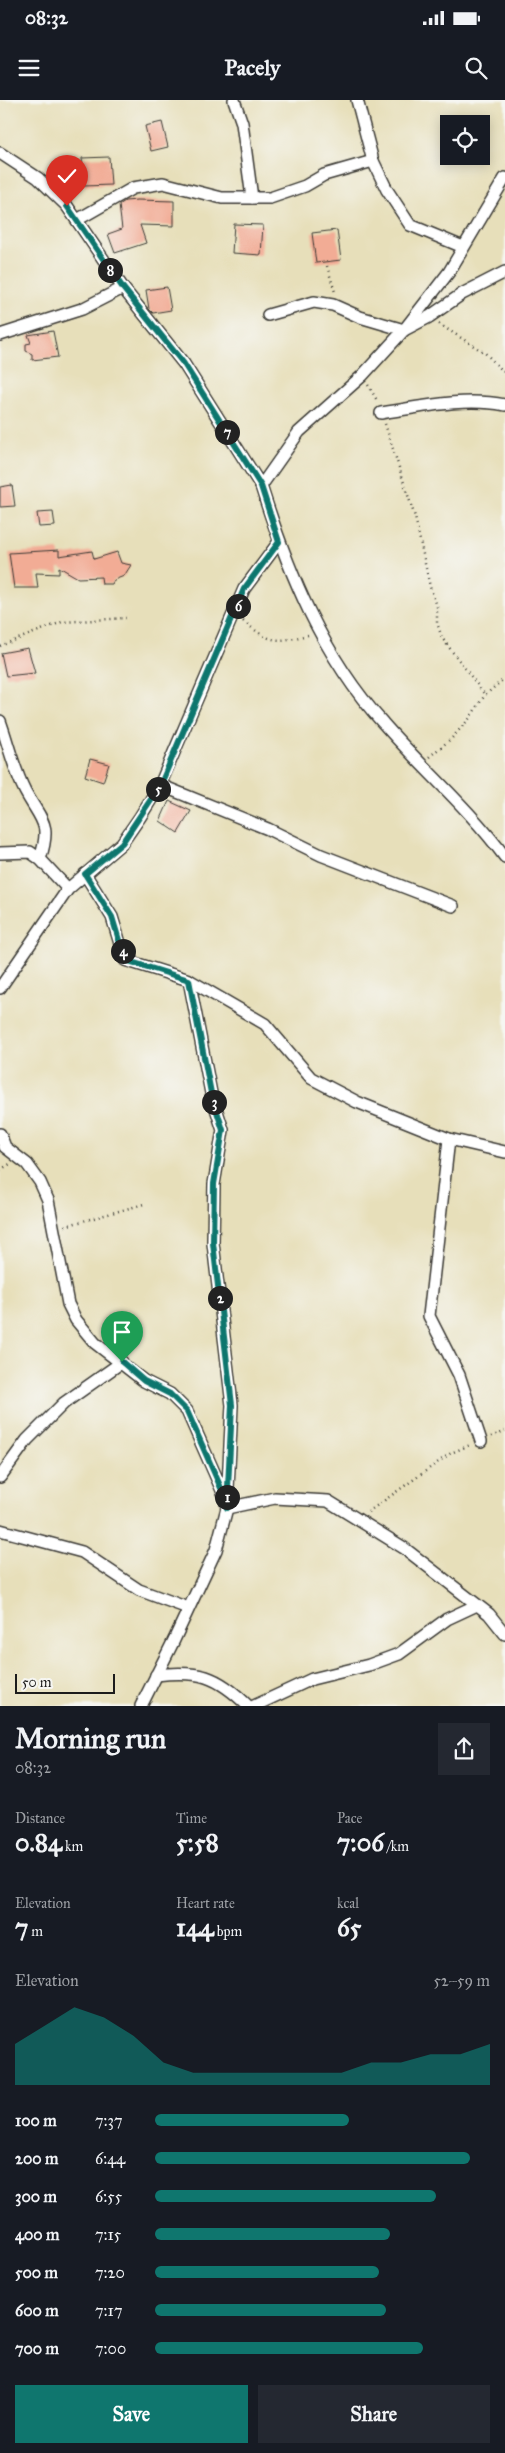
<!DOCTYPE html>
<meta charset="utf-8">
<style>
body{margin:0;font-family:"IM FELL Great Primer",serif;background:#242831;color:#f1f3f6;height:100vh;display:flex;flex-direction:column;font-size:19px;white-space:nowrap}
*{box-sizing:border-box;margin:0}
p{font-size:16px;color:#9ea1a6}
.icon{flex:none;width:28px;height:28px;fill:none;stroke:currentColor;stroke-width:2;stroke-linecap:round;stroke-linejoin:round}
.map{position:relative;height:1606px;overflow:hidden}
.sheet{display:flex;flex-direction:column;background:#171b24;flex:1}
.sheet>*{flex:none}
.controls{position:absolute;left:440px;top:15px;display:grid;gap:10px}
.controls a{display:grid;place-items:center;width:50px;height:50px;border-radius:0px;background:#171b24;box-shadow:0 2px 12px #0003;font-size:25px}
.scale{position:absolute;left:15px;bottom:12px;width:100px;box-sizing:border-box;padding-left:5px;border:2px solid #1c1c1c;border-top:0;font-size:14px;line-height:18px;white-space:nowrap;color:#1c1c1c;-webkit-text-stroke:4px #f6f6f2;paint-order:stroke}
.pin{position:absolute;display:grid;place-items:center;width:42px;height:42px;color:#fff;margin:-51px -21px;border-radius:50% 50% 50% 0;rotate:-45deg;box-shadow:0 0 5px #0007}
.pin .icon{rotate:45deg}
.km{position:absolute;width:25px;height:25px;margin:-12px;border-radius:50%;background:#222;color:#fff;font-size:14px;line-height:25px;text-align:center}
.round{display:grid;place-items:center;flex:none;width:52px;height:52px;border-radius:0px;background:#242831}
.head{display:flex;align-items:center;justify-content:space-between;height:85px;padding:0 15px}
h1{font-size:28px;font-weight:700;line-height:38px}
.figures{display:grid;grid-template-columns:repeat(3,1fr);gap:8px;height:85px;padding:5px 15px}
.figures div{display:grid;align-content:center}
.figures b{font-size:25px;font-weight:700}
.figures small{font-size:14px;font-weight:400}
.figures p{font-size:14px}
.chart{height:140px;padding:10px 15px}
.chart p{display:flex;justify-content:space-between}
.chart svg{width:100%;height:90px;margin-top:5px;fill:#0f766e;opacity:.7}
.primary-button{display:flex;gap:10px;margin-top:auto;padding:10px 15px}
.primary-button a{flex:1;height:58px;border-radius:0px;background:#0f766e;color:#fff;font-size:20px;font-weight:700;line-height:58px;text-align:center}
.primary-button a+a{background:#242831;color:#f1f3f6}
ul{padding:0 15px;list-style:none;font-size:16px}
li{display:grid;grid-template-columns:80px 60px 1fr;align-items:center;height:38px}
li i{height:12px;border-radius:6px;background:#0f766e}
.status{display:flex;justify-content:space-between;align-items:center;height:35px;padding:0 25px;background:#171b24;direction:ltr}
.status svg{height:14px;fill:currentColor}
header{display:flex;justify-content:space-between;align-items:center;height:65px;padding:0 15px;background:#171b24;font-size:22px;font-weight:700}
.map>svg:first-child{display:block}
.building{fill:#f2ac95}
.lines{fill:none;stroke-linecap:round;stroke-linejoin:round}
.street-casing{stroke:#3a3934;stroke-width:14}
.path{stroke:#3a3934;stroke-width:2.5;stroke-dasharray:1 4;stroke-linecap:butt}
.street{stroke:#fff;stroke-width:11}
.route-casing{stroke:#fff;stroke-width:10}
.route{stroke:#0f766e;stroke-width:6}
</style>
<div class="status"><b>08:32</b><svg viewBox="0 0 49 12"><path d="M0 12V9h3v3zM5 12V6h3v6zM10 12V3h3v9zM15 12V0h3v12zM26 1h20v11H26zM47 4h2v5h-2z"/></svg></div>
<header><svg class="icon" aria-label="menu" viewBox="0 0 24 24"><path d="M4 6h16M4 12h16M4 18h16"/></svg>Pacely<svg class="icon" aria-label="search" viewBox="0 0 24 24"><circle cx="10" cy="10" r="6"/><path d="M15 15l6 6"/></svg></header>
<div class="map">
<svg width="505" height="1606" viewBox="0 0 505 1606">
<rect width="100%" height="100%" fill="#f6f6f2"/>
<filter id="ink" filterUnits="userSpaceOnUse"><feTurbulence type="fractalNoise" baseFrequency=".02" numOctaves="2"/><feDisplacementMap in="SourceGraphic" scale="10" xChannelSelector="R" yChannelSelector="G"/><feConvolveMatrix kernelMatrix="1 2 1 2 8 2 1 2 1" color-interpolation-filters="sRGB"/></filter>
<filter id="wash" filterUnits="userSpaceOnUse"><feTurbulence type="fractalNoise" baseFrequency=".0096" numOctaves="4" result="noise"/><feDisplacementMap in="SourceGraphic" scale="20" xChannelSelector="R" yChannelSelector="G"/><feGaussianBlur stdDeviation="1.12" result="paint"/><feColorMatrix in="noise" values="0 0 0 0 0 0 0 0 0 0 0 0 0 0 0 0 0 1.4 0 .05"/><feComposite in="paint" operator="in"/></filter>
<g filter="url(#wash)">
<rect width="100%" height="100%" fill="#e7dfba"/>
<g id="blocks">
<g class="building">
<path d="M 162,22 L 168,47 L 151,51 L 145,26 Z"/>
<path d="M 109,57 L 111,85 L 84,86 L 82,58 Z"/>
<path d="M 137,100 L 174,101 L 174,126 L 140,125 L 146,143 L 115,153 L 108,134 L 122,129 L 119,105 L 125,101 Z"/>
<path d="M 234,124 L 263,125 L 261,155 L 232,153 Z"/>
<path d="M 337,130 L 341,160 L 316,163 L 312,133 Z"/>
<path d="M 167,187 L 171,210 L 153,213 L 149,209 L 146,190 Z"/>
<path d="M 53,231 L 58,257 L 32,260 L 32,254 L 26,251 L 26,244 L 31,243 L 28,235 Z"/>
<path d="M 12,385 L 15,406 L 0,407 L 0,387 Z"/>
<path d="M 53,412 L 55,426 L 39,427 L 37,413 Z"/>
<path d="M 59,450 L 59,456 L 92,451 L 94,459 L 117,452 L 121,463 L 131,465 L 124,476 L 114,480 L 112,484 L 102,484 L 101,477 L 78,478 L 59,467 L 59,474 L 36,473 L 38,488 L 14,488 L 9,453 Z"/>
<path d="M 28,548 L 35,573 L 6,576 L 1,553 Z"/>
<path d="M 90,659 L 109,664 L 103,682 L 85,676 Z"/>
<path d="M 169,701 L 191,711 L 178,733 L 160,721 Z"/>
</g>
</g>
</g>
<g filter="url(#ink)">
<use href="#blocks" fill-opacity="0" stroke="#3a3934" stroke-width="1"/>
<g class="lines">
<g class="street-casing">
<g id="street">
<path d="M 234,0 L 242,23 L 252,98"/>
<path d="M 357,0 L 373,61 L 387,90 L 410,125 L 463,147"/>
<path d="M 0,53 L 38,78 L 67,106 L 123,188 L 184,264 L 261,386 L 299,332 L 362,276 L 404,230 L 449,172 L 505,78"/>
<path d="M 77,120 L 133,88 L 163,83 L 222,98 L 270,98 L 305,86 L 324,75 L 373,61"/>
<path d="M 268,215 L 314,202 L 333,205 L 360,217 L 404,230 L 429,217 L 462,194 L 505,172"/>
<path d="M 0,235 L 82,209 L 123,188"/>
<path d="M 381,313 C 421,307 465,297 505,305"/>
<path d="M 261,386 C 288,471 322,556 383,623 C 423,669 469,708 505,757"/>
<path d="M 0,621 C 8,643 14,670 25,691 C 41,721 52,722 40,759"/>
<path d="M 160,685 L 268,729 L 321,755 L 453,806"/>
<path d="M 0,753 L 30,752 L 40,759 L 68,789"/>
<path d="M 85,774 L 112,817 L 125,860 L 189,880 L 265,924 L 311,978 L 357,1002 L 449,1039 L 505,1052"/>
<path d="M 189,880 L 211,993 L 223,1030 L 214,1084 L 213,1143 L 232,1305 L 227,1408 L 275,1398 L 328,1401 L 404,1448 L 489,1514 L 505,1534"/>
<path d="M 0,888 L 68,789 L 122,743 L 140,717 L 160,685 L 244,489 L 279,442"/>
<path d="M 0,1034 L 5,1047 L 27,1064 L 40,1082 L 48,1100 L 68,1204 L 76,1220 L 95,1243 L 144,1281 L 170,1294 L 187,1311 L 225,1397 L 227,1408 L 216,1450 L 174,1540 L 141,1606"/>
<path d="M 449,1039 L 429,1216 L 459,1275 L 481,1341"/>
<path d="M 0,1377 L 27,1340 L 64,1303 L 122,1262"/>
<path d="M 0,1430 L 82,1452 L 139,1490 L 188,1508"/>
<path d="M 156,1575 C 198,1570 217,1575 248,1606"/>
<path d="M 254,1606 L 312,1579 L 369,1565 L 399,1554 L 447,1519 L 477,1505"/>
</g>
</g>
<g class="path">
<path d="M 327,166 L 335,192"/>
<path d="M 439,224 L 485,253 L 505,273"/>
<path d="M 368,285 L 378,302"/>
<path d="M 385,324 L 415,417 L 430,487 L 437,506 L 437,523 L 442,538 L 485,595"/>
<path d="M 243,521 C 271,543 274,543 308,535"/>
<path d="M 0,546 L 62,522 L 126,518"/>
<path d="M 429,657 L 452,638 L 469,619 L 485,595 L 505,578"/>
<path d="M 0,1070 L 10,1064"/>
<path d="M 65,1126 L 144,1104"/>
<path d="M 491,1337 L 505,1331"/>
<path d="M 368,1412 L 451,1353 L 470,1345"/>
</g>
<use href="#street" class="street"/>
</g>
</g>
<g class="lines" filter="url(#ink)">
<g class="route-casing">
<path id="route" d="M 67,106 L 123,188 L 184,264 L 261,386 L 279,442 L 244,489 L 160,686 L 122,743 L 85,774 L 112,817 L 125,860 L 189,880 L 211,993 L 223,1030 L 214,1084 L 213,1143 L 232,1305 L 227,1408 L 225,1397 L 187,1311 L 170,1294 L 144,1281 L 122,1262"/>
</g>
<use href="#route" class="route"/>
</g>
</svg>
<div class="controls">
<a><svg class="icon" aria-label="locate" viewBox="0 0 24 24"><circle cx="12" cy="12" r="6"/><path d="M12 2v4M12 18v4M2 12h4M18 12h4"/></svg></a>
</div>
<div class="scale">50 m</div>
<div class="pin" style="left:122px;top:1262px;background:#1e9e55"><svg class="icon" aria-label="arrive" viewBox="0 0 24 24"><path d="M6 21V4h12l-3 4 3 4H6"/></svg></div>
<div class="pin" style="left:67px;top:106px;background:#d93025"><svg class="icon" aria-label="check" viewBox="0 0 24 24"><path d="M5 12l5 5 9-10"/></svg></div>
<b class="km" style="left:227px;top:1397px">1</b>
<b class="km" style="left:220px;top:1198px">2</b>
<b class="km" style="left:214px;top:1002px">3</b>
<b class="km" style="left:123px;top:851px">4</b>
<b class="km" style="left:158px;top:689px">5</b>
<b class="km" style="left:238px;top:506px">6</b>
<b class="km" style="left:227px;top:332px">7</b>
<b class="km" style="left:110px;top:170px">8</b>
</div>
<section class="sheet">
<div class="head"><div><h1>Morning run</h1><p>08:32</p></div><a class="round"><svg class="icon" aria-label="share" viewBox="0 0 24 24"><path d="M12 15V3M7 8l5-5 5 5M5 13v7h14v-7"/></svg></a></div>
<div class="figures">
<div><p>Distance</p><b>0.84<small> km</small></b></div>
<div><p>Time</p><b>5:58</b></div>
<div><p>Pace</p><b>7:06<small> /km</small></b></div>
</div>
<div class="figures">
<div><p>Elevation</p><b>7<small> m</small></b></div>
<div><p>Heart rate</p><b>144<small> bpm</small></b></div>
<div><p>kcal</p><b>65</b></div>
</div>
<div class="chart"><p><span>Elevation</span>52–59 m</p>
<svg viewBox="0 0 160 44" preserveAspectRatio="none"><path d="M0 44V24L10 15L20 6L30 11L40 20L50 33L60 38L70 38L80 38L90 38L100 38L110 38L120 33L130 33L140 29L150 29L160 24V44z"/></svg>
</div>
<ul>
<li><b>100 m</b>7:37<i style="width:58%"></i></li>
<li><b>200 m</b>6:44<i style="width:94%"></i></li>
<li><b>300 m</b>6:55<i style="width:84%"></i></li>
<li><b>400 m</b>7:15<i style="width:70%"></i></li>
<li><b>500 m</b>7:20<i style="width:67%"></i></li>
<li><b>600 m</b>7:17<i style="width:69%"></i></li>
<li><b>700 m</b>7:00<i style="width:80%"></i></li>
</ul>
<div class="primary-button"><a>Save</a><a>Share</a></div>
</section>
